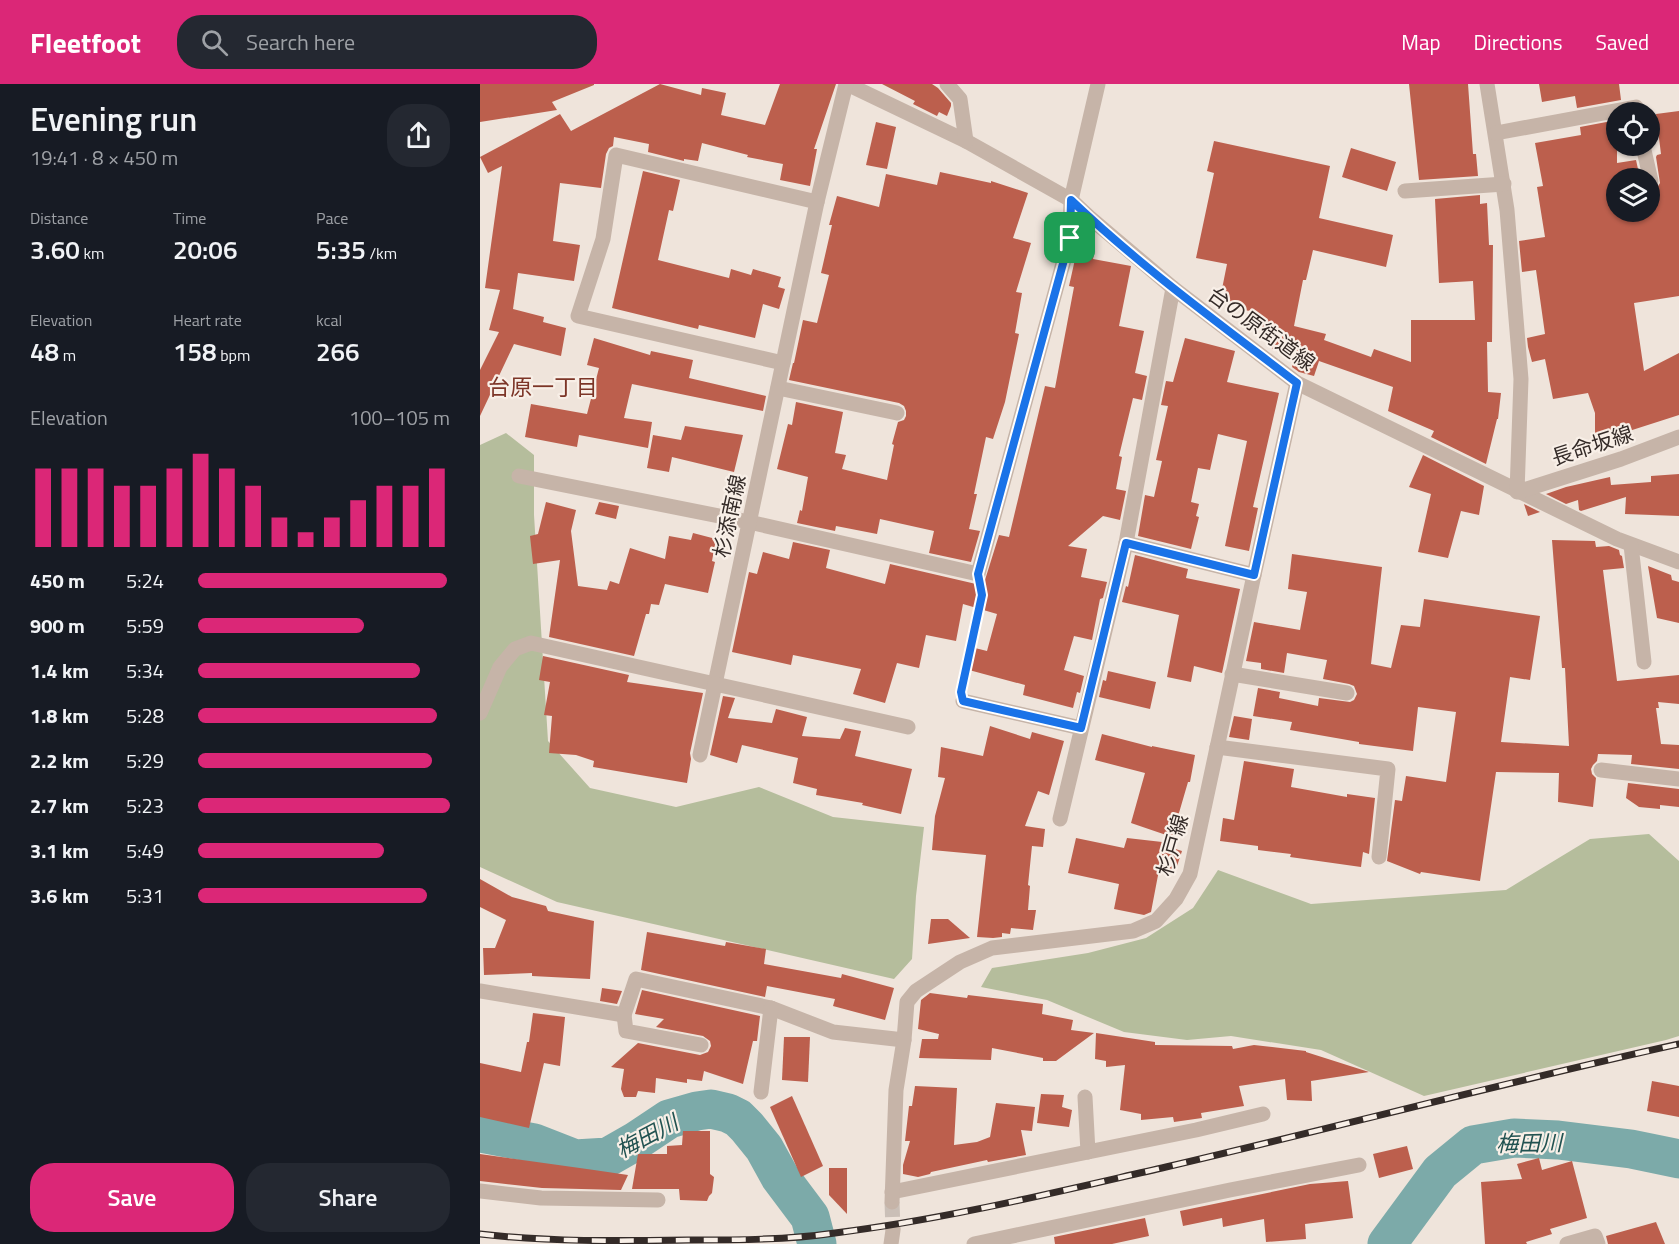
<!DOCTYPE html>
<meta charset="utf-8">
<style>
body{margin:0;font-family:"Titillium Web","Noto Sans JP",sans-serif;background:#242831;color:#f1f3f6;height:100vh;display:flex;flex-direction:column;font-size:22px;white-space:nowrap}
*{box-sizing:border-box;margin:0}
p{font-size:20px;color:#9ea1a6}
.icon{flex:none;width:33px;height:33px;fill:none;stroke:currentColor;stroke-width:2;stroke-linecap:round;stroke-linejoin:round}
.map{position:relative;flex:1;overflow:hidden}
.panel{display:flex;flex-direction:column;background:#171b24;width:480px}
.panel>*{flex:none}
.tools{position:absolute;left:1126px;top:18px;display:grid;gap:12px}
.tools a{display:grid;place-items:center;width:54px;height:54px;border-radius:50%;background:#171b24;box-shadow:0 2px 4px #0004;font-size:30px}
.pin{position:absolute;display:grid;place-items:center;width:51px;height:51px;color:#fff;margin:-26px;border-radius:12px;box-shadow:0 3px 9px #0006}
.round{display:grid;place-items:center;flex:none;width:63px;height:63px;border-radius:24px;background:#242831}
.headline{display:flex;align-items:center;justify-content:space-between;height:102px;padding:0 30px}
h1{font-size:33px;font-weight:600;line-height:45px}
.stats{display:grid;grid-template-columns:repeat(3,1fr);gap:9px;height:102px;padding:6px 30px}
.stats div{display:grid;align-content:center}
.stats b{font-size:26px;font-weight:600}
.stats small{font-size:16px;font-weight:400}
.stats p{font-size:16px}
.chart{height:168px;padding:12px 30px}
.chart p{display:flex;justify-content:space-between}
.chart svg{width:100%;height:108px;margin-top:6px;stroke:#db2777;stroke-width:6}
.button{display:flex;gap:12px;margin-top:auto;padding:12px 30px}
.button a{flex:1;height:69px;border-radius:24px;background:#db2777;color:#fff;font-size:24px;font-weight:600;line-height:69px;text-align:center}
.button a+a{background:#242831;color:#f1f3f6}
ul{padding:0 30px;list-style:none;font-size:20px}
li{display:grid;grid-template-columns:96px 72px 1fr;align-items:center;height:45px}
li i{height:15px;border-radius:8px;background:#db2777}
header{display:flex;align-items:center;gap:36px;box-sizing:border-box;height:84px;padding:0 30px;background:#db2777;color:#fff}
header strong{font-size:28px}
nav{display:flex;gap:33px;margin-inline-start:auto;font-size:21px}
.search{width:420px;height:54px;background:#242831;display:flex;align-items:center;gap:15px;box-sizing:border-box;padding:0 21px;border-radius:24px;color:#9ea1a6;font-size:22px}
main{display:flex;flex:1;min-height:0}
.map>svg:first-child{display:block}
.green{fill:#b5bd9c}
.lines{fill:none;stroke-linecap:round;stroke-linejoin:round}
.river{stroke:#7caaa9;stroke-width:39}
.building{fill:#bc5f4d}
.minor-tunnel{stroke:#cabfb7;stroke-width:15;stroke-dasharray:15 8;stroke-linecap:butt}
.path{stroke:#b29e92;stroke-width:4;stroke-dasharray:3 3;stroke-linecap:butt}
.minor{stroke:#c6b4a8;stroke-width:15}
.rail-casing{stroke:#342b28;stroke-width:7}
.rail{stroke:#f8efe7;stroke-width:4.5;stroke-dasharray:14;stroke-linecap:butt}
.route-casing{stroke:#fff;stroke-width:12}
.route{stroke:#1a73e8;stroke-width:8}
.labels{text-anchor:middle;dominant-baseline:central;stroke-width:4.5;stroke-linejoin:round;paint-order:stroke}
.street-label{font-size:21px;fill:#342b28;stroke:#f8efe7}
.neighbourhood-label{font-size:22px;fill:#7c3527;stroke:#f8efe7}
.water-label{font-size:22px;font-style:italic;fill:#215251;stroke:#f8efe7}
</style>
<header>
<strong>Fleetfoot</strong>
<div class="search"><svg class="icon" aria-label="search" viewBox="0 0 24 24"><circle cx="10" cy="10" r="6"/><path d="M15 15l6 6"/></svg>Search here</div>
<nav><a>Map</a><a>Directions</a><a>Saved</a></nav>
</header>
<main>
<section class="panel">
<div class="headline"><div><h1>Evening run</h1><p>19:41 · 8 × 450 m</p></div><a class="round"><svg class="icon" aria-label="share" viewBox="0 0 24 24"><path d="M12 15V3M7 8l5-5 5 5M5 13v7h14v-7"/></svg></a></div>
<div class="stats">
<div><p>Distance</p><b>3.60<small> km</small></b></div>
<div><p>Time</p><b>20:06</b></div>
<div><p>Pace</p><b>5:35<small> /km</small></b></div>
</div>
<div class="stats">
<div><p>Elevation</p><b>48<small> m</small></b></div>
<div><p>Heart rate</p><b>158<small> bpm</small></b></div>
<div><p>kcal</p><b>266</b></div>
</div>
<div class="chart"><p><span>Elevation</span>100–105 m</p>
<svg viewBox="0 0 160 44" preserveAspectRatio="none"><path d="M5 44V12M15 44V12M25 44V12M35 44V19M45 44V19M55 44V12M65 44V6M75 44V12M85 44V19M95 44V32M105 44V38M115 44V32M125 44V25M135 44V19M145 44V19M155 44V12"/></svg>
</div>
<ul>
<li><b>450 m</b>5:24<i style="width:99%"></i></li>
<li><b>900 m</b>5:59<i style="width:66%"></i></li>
<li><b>1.4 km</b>5:34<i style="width:88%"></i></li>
<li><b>1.8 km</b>5:28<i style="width:95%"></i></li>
<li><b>2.2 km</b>5:29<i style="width:93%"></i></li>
<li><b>2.7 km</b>5:23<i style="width:100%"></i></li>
<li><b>3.1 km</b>5:49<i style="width:74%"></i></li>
<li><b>3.6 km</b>5:31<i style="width:91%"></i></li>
</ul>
<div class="button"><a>Save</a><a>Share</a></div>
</section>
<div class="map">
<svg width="1199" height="1160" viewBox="0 0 1199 1160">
<rect width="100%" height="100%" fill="#efe4db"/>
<g class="green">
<path d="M 26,349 L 54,371 L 54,431 L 68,657 L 110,704 L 196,723 L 279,703 L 353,733 L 444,743 L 436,812 L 432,875 L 414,895 L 77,818 L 0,783 L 0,361 Z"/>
<path d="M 1169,750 L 1199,777 L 1199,952 L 1186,956 L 944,1012 L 841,966 L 751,952 L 707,956 L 644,948 L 567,916 L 501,903 L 512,884 L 608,869 L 666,854 L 713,824 L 738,786 L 831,820 L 1026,806 L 1110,755 Z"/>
</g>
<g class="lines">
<g class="river">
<path d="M 0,1049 L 54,1059 L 95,1075 L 128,1073 L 156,1057 L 189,1035 L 217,1027 L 231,1025 L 248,1029 L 258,1034 L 267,1043 L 284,1064 L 300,1093 L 330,1133 L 337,1160"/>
<path d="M 907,1160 L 960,1088 L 993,1061 L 1034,1054 L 1078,1056 L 1151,1065 L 1199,1075"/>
</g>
</g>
<g class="building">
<path d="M 0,0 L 114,0 L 114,1 L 72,18 L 77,26 L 0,38 Z"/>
<path d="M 180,0 L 221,11 L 222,4 L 246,9 L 241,31 L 285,41 L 300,0 L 356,0 L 334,65 L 337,65 L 330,102 L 300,96 L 303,80 L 267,73 L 268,71 L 222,59 L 218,77 L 204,75 L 204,77 L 168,68 L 169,60 L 134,53 L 133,62 L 129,64 L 126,70 L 121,104 L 80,99 L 73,157 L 100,161 L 94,197 L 38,189 L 33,225 L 64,233 L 63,238 L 86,244 L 81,272 L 34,260 L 0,332 L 0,286 L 19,248 L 9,246 L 20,206 L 5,204 L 22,82 L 8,89 L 0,73 L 80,30 L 91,47 Z"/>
<path d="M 402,0 L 452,0 L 458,4 L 471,19 L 471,22 L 467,32 L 459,28 L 457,32 L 433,20 L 435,17 Z"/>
<path d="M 929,0 L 988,0 L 993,70 L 996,70 L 998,92 L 939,96 Z"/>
<path d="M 1059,0 L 1139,0 L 1141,16 L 1097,24 L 1095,12 L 1062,18 Z"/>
<path d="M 1199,27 L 1199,212 L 1154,219 L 1164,287 L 1199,269 L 1199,331 L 1146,348 L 1147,353 L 1115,352 L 1115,329 L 1108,309 L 1073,315 L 1065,275 L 1052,278 L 1048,263 L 1047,254 L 1065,250 L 1056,186 L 1042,188 L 1039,157 L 1065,153 L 1057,103 L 1063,102 L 1055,59 L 1101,51 L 1100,43 L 1137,36 L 1137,79 L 1156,76 L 1160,94 L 1137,94 L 1137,128 L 1170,128 L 1170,106 L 1177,104 L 1180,99 L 1176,73 L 1177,71 L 1181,70 L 1176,30 Z"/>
<path d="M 396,38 L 416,43 L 407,85 L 386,81 Z"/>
<path d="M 734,57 L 850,82 L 839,134 L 913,151 L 906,183 L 833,166 L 826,196 L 823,196 L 814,242 L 846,250 L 844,256 L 891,273 L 894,265 L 931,278 L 931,236 L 995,236 L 993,197 L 959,199 L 955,115 L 1000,111 L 1000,120 L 1007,119 L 1009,161 L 1013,161 L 1012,258 L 1007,258 L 1008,308 L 1021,309 L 1018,335 L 1017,335 L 1006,380 L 951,353 L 954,347 L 908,327 L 913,303 L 839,277 L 834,292 L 819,288 L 812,283 L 816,268 L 792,265 L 792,256 L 786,254 L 786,248 L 772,227 L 761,226 L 760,221 L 740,215 L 747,180 L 716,174 L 734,89 L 727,87 Z"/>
<path d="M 871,64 L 916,78 L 907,107 L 862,93 Z"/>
<path d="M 163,87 L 200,96 L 193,127 L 189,126 L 178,176 L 249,194 L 251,185 L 271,191 L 273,185 L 301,193 L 298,203 L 305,205 L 299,225 L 283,220 L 275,254 L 219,241 L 218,245 L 132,224 Z"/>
<path d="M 460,88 L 511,99 L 511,97 L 548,109 L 533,154 L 551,159 L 536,208 L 542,209 L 535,249 L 539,250 L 525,318 L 513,355 L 506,353 L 494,410 L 497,410 L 489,445 L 500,447 L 491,478 L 449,469 L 454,447 L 400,435 L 397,450 L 356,442 L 355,447 L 317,439 L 320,426 L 322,427 L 328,393 L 297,385 L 308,340 L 312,341 L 316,318 L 363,328 L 355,369 L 366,371 L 362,385 L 407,396 L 414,361 L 412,360 L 418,338 L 424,336 L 426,332 L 426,327 L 424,322 L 419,319 L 309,296 L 313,279 L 314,279 L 323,236 L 337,239 L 349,191 L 341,189 L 352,141 L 349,141 L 357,112 L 399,123 L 406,90 L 457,101 Z"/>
<path d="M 598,162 L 615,166 L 613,175 L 651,182 L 639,242 L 664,247 L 655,289 L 667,292 L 662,316 L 653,314 L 639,372 L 642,373 L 636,405 L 646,407 L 640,436 L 623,432 L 588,462 L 607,465 L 601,493 L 627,498 L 623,514 L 620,515 L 612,556 L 594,552 L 584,586 L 604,592 L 600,609 L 597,608 L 593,624 L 543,611 L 545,601 L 489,586 L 495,564 L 507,567 L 517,530 L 483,520 L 476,557 L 446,551 L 439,584 L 417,579 L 405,619 L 373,610 L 381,585 L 313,571 L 311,581 L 252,568 L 269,488 L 277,490 L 283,468 L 309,475 L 313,458 L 350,466 L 346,484 L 405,500 L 410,480 L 496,500 L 501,499 L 505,496 L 519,451 L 529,453 L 565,302 L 575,304 L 594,203 L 589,202 Z"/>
<path d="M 114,254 L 170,271 L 171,267 L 213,276 L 209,294 L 286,312 L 283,327 L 152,300 L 144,334 L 172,338 L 168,364 L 99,351 L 97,363 L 45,353 L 51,320 L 107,330 L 119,284 L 107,281 Z"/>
<path d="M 705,254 L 755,267 L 747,298 L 799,309 L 773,423 L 778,424 L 769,467 L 745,462 L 767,357 L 738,350 L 730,386 L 718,384 L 711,418 L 719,420 L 716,432 L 719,433 L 711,465 L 658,452 L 665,411 L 674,413 L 682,377 L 676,376 L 688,322 L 681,321 L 686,297 L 693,298 Z"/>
<path d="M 205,342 L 263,351 L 254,388 L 192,373 L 189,388 L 167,384 L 173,351 L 201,356 Z"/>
<path d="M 943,371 L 1004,402 L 999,431 L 981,427 L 968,474 L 938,468 L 951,410 L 929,403 Z"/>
<path d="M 1199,390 L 1199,432 L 1145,430 L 1146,413 L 1101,427 L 1099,426 L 1098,416 L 1086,420 L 1066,410 L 1086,403 L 1130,393 L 1131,401 L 1171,398 L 1171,392 Z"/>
<path d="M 66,418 L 96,426 L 91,447 L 98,502 L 127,506 L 130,497 L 139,500 L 150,464 L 185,475 L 189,452 L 211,456 L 213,449 L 236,455 L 232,477 L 235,478 L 228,509 L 185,500 L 179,521 L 171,520 L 169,530 L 166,530 L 154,572 L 69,553 L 80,476 L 53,480 L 50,452 L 58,450 Z"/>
<path d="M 119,418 L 139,422 L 136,435 L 115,430 Z"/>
<path d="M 1044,420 L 1060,428 L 1048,432 Z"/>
<path d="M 1072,456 L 1115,457 L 1116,463 L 1129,462 L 1139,466 L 1140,471 L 1142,472 L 1144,484 L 1123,486 L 1137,597 L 1199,591 L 1199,620 L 1178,618 L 1179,624 L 1176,624 L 1181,660 L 1199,661 L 1199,685 L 1151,680 L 1152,671 L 1118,670 L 1117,677 L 1113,681 L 1111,685 L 1112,690 L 1116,694 L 1113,723 L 1078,718 L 1079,689 L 1016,688 L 1000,797 L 941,788 L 940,790 L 907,777 L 915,716 L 922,717 L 926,692 L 966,698 L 976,628 L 938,623 L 933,667 L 879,660 L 879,658 L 810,646 L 812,638 L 773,632 L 778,604 L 800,608 L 799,614 L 838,622 L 839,614 L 870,618 L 874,616 L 877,610 L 874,602 L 869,600 L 843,595 L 847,576 L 807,569 L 804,589 L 781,585 L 781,579 L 766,577 L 774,538 L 820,546 L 827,508 L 808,505 L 812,470 L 902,483 L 891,580 L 911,584 L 921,541 L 940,543 L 944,515 L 1060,532 L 1050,596 L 1030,593 L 1021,658 L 1089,662 L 1085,584 L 1082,584 Z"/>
<path d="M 655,471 L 708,485 L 706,494 L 760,505 L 742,589 L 714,582 L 711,598 L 687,593 L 699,531 L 642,518 L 646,502 L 648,503 Z"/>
<path d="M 1168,482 L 1191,491 L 1192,496 L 1199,498 L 1199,539 L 1177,534 Z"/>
<path d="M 63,572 L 149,591 L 147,598 L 223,609 L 210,669 L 211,675 L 207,699 L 113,683 L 114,677 L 96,671 L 69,669 L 72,632 L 64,631 L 70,598 L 59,596 Z"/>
<path d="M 628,587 L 676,598 L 670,625 L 619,613 L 623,596 L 626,597 Z"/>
<path d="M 243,612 L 255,614 L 248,634 L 292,639 L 296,625 L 327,633 L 322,652 L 360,655 L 365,644 L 381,647 L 375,672 L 432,685 L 421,730 L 382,721 L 383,719 L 336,711 L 337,705 L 313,699 L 318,674 L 262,661 L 257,679 L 230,671 Z"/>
<path d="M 754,632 L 772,635 L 769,656 L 749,653 Z"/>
<path d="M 510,642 L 550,655 L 552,648 L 584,657 L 569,711 L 558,707 L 545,742 L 565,745 L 563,763 L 552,762 L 548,801 L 550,802 L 548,826 L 556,826 L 553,846 L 531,844 L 530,850 L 522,849 L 522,853 L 513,854 L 497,853 L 506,771 L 452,766 L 455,732 L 465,694 L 458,693 L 461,663 L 503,672 Z"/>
<path d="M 622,650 L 672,663 L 672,662 L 715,671 L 710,698 L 708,698 L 692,753 L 651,739 L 665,689 L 615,676 Z"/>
<path d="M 764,677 L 814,685 L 811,703 L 867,713 L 867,710 L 895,714 L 889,770 L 883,768 L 881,783 L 810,773 L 811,770 L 778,766 L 778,762 L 740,757 L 743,734 L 754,736 Z"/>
<path d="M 1148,699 L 1199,705 L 1199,723 L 1180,721 L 1180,725 L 1159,723 L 1146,714 Z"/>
<path d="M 596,754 L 644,764 L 647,754 L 691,759 L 689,763 L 702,767 L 694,791 L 679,786 L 671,828 L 664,831 L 634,825 L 639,800 L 588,789 Z"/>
<path d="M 0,795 L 32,813 L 66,822 L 68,827 L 114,837 L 110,895 L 52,892 L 52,889 L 4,891 L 3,864 L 15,864 L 26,836 L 0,823 Z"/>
<path d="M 451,835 L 468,835 L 490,854 L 448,860 Z"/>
<path d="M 167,848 L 245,862 L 246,858 L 286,865 L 284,880 L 361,894 L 362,890 L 414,904 L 405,936 L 353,922 L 355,915 L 287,902 L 285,913 L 161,886 Z"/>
<path d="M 122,904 L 142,907 L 137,920 L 120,917 Z"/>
<path d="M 162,906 L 280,932 L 277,957 L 273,957 L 263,1000 L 224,987 L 222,997 L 207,995 L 207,999 L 176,994 L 175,1009 L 158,1007 L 156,1013 L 144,1013 L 141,1005 L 144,985 L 131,983 L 158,959 L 220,971 L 228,968 L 231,962 L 230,957 L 223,952 L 176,943 L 184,935 L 155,930 Z"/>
<path d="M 450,909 L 487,914 L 488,911 L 563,920 L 562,930 L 593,936 L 591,946 L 614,949 L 576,977 L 563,977 L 563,974 L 512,964 L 511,976 L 439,974 L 442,955 L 458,955 L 459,950 L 438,945 L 441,916 Z"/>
<path d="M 53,929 L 85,933 L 80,982 L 64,979 L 49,1044 L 0,1033 L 0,979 L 41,988 L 47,958 L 49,958 Z"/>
<path d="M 616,949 L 675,958 L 675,961 L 752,962 L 753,965 L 774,961 L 826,967 L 826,968 L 889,988 L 831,997 L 832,1017 L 807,1016 L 805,995 L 759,1002 L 764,1022 L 721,1029 L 722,1034 L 694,1038 L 693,1033 L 661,1036 L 661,1030 L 640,1026 L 645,981 L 626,983 L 626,977 L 615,975 Z"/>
<path d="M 304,953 L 330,953 L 328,998 L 302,996 Z"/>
<path d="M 1172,997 L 1199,1002 L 1199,1033 L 1167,1027 Z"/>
<path d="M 435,1002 L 477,1004 L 474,1061 L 497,1058 L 510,1053 L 516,1019 L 555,1023 L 552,1047 L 541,1046 L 546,1071 L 508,1078 L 507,1076 L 451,1088 L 450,1090 L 438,1093 L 423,1090 L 423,1081 L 430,1057 L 425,1057 L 429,1022 L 432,1022 Z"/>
<path d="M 561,1010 L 584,1011 L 582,1023 L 592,1026 L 589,1043 L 557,1039 Z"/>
<path d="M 312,1012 L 343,1082 L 321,1093 L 290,1023 Z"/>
<path d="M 203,1047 L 230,1047 L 230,1090 L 234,1093 L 232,1109 L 229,1112 L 227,1117 L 200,1116 L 199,1105 L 152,1105 L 158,1070 L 187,1070 L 187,1062 L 202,1061 Z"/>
<path d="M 927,1062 L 933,1085 L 899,1094 L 893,1070 Z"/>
<path d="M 0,1070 L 114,1086 L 148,1091 L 141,1106 L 62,1104 L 0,1097 Z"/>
<path d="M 1059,1074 L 1062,1086 L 1092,1077 L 1107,1134 L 1070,1145 L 1072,1150 L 1046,1158 L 1047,1160 L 1005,1160 L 1001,1098 L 1042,1095 L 1037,1080 Z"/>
<path d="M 349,1084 L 367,1084 L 367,1130 L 349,1111 Z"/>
<path d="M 868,1097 L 873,1134 L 825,1140 L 826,1155 L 786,1158 L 784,1135 L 743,1143 L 742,1134 L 703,1142 L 700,1127 L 830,1100 Z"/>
<path d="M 665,1134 L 669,1152 L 632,1160 L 575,1160 L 574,1153 Z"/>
<path d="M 1176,1138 L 1185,1160 L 1128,1160 L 1126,1152 Z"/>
</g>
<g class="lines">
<path class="minor-tunnel" d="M 412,1118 L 413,1146"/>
<path class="path" d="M 483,599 L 502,511 L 501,507"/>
<g class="minor">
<path d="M 367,0 L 486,57 L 591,116 L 609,133 L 693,204 L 817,299 L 1137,455 L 1199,478"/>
<path d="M 467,0 L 480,15 L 486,57"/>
<path d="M 1007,0 L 1027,126 L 1041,295 L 1037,408 L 1141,375 L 1199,353"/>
<path d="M 1016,49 L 1156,23 L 1157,28"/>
<path d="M 1163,62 L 1171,97"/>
<path d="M 925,107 L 1024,100"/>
<path d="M 303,279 L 98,232 L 123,155 L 136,71 L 337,118"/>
<path d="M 298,304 L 417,329"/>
<path d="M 39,392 L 269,438 L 498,490 L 590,154 L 591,116 L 618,0"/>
<path d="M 646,459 L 774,491"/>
<path d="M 1151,461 L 1164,578"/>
<path d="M 752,590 L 867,609"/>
<path d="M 483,617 L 601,644"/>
<path d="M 0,629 L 20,583 L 35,565 L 51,559 L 235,600 L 337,118 L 366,0"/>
<path d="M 737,663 L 908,685 L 899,773"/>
<path d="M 220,671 L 235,600 L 428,643"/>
<path d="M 1121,686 L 1199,695"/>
<path d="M 580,735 L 646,459 L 693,204"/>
<path d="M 0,907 L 144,931 L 156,895 L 291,924 L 353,948 L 424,956"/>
<path d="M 144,931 L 146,947 L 221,961"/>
<path d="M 281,1008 L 291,924"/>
<path d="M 605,1013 L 608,1068"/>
<path d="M 0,1107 L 61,1114 L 178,1116"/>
<path d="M 412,1108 L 716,1046 L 783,1030"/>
<path d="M 412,1118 L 416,1006 L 424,956 L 427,918 L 436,907 L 480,878 L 512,864 L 653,847 L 676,837 L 696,815 L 710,790 L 774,491 L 817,299"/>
<path d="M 411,1160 L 413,1146"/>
<path d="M 494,1160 L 750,1106 L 879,1081"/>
<path d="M 1087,1160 L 1115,1152 L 1118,1160"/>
</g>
<g class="rail-casing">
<path id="rail" d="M 0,1150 C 69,1158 139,1157 208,1156 C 257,1156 307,1156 355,1149 C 467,1135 576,1108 686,1083 C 857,1043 1027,998 1199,960"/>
</g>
<use href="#rail" class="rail"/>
</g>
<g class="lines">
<g class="route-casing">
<path id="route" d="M 591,116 C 661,183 740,240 817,299 L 774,491 L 646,459 L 601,644 L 483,617 L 481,608 L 502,511 L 498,490 L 590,154 Z"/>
</g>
<use href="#route" class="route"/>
</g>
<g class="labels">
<g class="street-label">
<text transform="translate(782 244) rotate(36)">台の原街道線</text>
<text transform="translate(1112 361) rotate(-18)">長命坂線</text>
<text transform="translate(249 432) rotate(-78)">杉添南線</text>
<text transform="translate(692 761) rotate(-74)">杉戸線</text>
</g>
<g class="neighbourhood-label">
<text x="63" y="303">台原一丁目</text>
</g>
<g class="water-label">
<text transform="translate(167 1052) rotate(-28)">梅田川</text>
<text transform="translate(1049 1059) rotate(-1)">梅田川</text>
</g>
</g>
</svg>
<div class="tools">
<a><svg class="icon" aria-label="locate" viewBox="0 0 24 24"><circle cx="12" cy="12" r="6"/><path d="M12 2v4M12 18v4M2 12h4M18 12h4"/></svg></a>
<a><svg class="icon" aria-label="layers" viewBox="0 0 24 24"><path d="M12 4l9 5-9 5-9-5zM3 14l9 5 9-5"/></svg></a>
</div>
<div class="pin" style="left:590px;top:154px;background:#1e9e55"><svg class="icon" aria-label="arrive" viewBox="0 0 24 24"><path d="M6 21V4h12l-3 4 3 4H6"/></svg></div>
</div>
</main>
